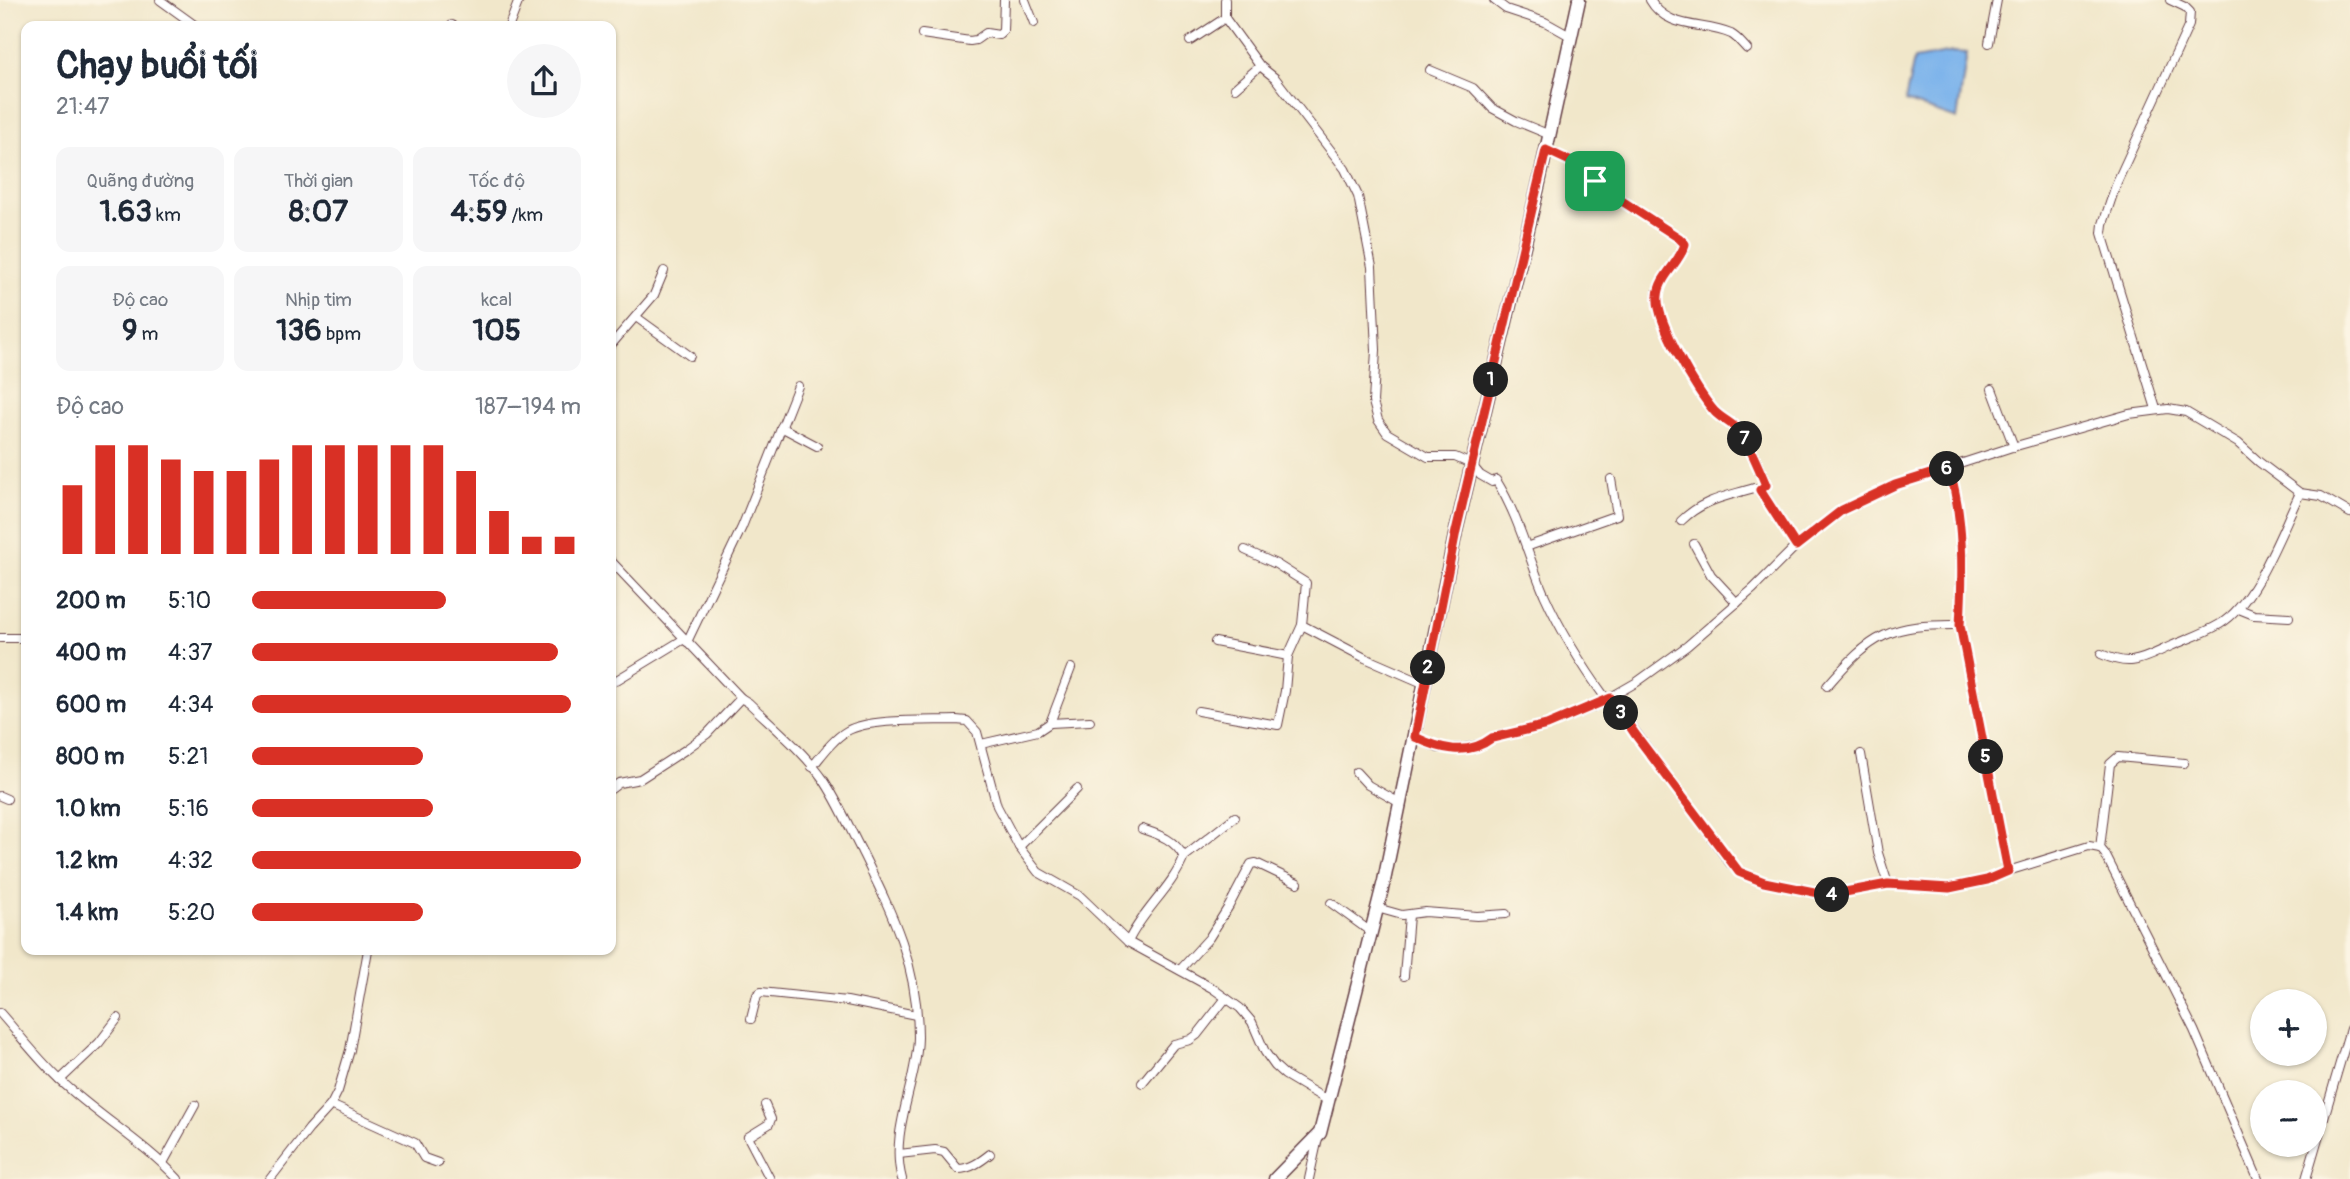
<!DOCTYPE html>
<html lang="vi">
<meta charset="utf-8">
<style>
body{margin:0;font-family:Pangolin,sans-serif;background:#f6f6f7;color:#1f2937;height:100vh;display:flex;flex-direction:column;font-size:26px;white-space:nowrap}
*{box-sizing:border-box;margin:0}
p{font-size:23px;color:#747a83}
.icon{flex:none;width:38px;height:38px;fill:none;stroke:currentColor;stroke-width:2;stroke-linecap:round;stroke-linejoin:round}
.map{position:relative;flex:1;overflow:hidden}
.details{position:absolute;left:21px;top:21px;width:595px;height:934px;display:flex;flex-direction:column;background:#fff;border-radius:14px;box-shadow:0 2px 5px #0004}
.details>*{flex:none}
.fabs{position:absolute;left:2250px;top:989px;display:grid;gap:14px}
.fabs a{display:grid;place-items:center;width:77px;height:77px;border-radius:50%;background:#fff;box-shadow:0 2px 5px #0004;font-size:35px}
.pin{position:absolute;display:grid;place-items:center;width:60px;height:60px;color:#fff;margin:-30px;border-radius:14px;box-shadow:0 4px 10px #0006}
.km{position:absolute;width:35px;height:35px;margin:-18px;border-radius:50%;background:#222;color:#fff;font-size:19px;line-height:35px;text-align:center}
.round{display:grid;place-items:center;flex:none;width:74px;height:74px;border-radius:37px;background:#f6f6f7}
.summary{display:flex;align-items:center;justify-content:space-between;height:119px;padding:0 35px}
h1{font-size:38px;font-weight:800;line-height:52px}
.figures{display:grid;grid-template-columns:repeat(3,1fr);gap:10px;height:119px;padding:7px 35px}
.figures div{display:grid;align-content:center;border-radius:14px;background:#f6f6f7;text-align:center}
.figures b{font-size:30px;font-weight:800}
.figures small{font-size:19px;font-weight:400}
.figures p{font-size:19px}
.chart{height:196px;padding:14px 35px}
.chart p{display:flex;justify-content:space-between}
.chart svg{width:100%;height:126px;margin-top:7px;stroke:#d93025;stroke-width:6}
ul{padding:0 35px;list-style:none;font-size:23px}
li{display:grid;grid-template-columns:112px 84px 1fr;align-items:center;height:52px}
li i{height:18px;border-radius:9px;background:#d93025}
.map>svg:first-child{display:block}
.water{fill:#7cb3eb;stroke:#63698b;stroke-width:2}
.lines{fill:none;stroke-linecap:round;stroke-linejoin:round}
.street-casing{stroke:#633d43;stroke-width:10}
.primary-casing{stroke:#633d43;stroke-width:15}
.street{stroke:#fff;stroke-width:8}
.primary{stroke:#fff;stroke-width:12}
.route-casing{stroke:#fff;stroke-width:14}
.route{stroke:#d93025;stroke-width:9}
</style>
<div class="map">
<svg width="2350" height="1179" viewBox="0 0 2350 1179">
<rect width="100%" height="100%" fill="#fcf5e5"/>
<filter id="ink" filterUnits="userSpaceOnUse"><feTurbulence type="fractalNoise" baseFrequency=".0143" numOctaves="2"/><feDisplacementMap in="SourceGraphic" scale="14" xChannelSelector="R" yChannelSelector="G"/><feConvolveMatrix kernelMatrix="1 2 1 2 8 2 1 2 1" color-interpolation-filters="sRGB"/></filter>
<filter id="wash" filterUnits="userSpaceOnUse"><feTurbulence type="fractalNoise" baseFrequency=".00686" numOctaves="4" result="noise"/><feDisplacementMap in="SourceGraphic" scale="28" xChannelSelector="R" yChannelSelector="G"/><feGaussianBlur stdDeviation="1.57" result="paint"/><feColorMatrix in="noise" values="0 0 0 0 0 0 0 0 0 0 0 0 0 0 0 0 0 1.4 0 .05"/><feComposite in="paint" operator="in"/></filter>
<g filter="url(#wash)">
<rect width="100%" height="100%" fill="#f1e7ca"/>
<path class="water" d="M 1953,52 L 1967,53 L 1957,119 L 1905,101 L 1914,59 Z"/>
</g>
<g filter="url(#ink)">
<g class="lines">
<g class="street-casing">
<g id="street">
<path d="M 160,0 L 196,26"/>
<path d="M 1025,0 L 1034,23"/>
<path d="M 1225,0 L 1225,18 L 1260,66 L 1275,78 L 1345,169 L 1358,196 L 1372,267 L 1376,350 L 1373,402 L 1378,420 L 1387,433 L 1428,457 L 1455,457 L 1471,464 L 1480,475 L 1492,482 L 1496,480 C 1518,515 1528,556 1544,594 C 1561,632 1583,667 1607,700"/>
<path d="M 1494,0 L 1506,9 L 1545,22 L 1570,36"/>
<path d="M 1650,0 C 1667,30 1703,22 1731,34 C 1737,37 1742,44 1747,49"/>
<path d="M 452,25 L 454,26"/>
<path d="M 509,26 L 519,0"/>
<path d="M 922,34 L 970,41 L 976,40 L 986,33 L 999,35 L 1003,31 L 1004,0"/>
<path d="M 1190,41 L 1225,18"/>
<path d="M 1989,43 L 1997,0"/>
<path d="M 1430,70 L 1473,88 L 1492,108 L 1516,121 L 1550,135"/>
<path d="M 1235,88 L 1260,66"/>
<path d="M 1546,150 L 1574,163 L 1622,201 L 1679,238 L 1685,244 C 1680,263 1659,276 1657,296 C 1655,319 1698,394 1715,411 C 1724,421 1736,425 1743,436 C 1752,451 1759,469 1766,485 L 1761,490"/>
<path d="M 636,317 L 690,356"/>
<path d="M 611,345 L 654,295 L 664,271"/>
<path d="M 1992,389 L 2014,447"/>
<path d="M 2156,409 L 2102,233 L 2103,224 L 2117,182 L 2189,25 L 2190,12 L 2185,7 L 2170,0"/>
<path d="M 781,427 L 817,446"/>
<path d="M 1949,468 C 1964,518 1963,573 1960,625 L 2008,871"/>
<path d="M 1681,521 C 1704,499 1725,497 1754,488 L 1761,490 L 1796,546"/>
<path d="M 1694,544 L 1711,575 L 1737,603"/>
<path d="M 1526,547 L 1617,515 L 1611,479"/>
<path d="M 1245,550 L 1276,564 L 1306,583 L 1302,625 L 1365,658 L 1425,684"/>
<path d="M 611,561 L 741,698 L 749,703 C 774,727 803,751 823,779 C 838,801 849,827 861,850 C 892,913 918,964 918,1037 C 917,1084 889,1132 902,1179"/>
<path d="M 2239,609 L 2254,615 L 2289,617"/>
<path d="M 0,638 L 26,638"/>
<path d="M 687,642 L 742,527 L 798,386"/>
<path d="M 1215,642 L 1288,656"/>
<path d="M 2101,654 C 2132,668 2142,659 2171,646 C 2187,639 2205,633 2220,624 C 2256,603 2281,531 2300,493"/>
<path d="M 615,681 L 684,639"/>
<path d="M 1827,686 C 1872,634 1890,624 1960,625"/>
<path d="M 1611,698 L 1730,863 L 1739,872 L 1764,882 L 1829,895 L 1888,884 L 1949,888 L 1987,880 L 2008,871 L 2089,846 L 2100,848 L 2105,854 L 2194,1030 L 2258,1179"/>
<path d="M 1198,711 L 1278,725 L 1285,691 L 1288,656 L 1302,625"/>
<path d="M 1050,723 L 1090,721"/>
<path d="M 1415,737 L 1438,748 L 1464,748 L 1483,744 L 1492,738 L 1547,725 L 1597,705 L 1637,682 L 1687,646 L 1753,589 L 1796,546 L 1842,510 L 1895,485 L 2009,448 L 2129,414 L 2168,409 L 2186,412 L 2238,443 L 2259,462 L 2300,493 L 2321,496 L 2350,513"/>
<path d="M 981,744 L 1038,731 L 1050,723 L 1071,668"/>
<path d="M 1861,754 L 1878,853 L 1888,884"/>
<path d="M 812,767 C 822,755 833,739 847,731 C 870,718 928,721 956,720 L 967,721 L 977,732 L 997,806 L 1019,847 L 1038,872 L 1080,896 L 1128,942 L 1212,988 L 1240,1008 L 1252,1022 L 1265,1052 L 1275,1066 L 1285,1075 L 1327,1100"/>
<path d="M 1356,772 L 1368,785 L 1400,803"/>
<path d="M 611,789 L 619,783 L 640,779 L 685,750 L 707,734 L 741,698"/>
<path d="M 0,796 L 7,799"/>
<path d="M 1019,847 L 1077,789"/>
<path d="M 2100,848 L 2110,764 L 2118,757 L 2184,763"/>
<path d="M 1184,857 L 1235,817"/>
<path d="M 1331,903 L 1371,932"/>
<path d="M 1377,908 L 1402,915 L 1425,912 L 1477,916 L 1506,914"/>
<path d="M 1128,942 C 1142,911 1172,888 1184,857 C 1174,839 1160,835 1142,829"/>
<path d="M 1180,970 L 1209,938 L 1229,906 L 1251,864 L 1256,863 L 1298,883"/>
<path d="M 1404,976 L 1409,915"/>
<path d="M 0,1013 C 23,1039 44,1067 70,1089 C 105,1120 146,1145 178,1179"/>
<path d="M 751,1019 L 757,995 L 761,992 L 847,1001 L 916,1015"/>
<path d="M 60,1080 L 99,1043 L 118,1018"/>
<path d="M 1142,1083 L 1174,1044 L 1190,1040 L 1197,1035 L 1226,998"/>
<path d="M 331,1105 L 415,1143 L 424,1158 L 438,1163"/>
<path d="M 765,1105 L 771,1119 L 769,1124 L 748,1137 L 770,1179"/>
<path d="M 899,1154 L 935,1150 L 944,1152 L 958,1169 C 970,1169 980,1162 990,1154"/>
<path d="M 163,1163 L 195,1105"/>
<path d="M 270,1179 L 309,1129 L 331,1105 L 338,1091 L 350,1050 L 368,950"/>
<path d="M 1309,1179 L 1318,1138"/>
<path d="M 2306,1179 L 2350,1029"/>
</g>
</g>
<g class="primary-casing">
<path id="primary" d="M 1275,1179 L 1320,1133 L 1384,881 L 1456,531 L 1538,187 L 1579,0"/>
</g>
<use href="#street" class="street"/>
<use href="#primary" class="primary"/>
</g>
</g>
<g class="lines" filter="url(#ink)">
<g class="route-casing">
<path id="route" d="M 1546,150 L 1574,163 L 1622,201 L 1679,238 L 1685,244 C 1680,263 1659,276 1658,296 C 1655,320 1698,394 1715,412 C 1724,421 1737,425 1743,436 C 1752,451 1759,469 1766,485 L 1760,490 L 1796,546 L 1842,510 L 1895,485 L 1949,468 C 1964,518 1963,573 1960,625 L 2008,871 L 1987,880 L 1949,888 L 1888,884 L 1829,895 L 1764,882 L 1739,872 L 1635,734 L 1611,698 L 1547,725 L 1492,738 C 1467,757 1440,749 1415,737 L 1456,531 Z"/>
</g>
<use href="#route" class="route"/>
</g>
</svg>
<div class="fabs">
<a>+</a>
<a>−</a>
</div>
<div class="pin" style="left:1595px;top:181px;background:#1e9e55"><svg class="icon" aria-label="arrive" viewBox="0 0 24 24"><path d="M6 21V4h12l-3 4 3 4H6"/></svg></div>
<b class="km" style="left:1491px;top:380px">1</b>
<b class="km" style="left:1428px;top:668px">2</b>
<b class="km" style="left:1621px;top:713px">3</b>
<b class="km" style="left:1832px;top:895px">4</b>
<b class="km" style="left:1986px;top:757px">5</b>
<b class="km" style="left:1947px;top:469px">6</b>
<b class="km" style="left:1745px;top:439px">7</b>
<section class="details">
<div class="summary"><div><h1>Chạy buổi tối</h1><p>21:47</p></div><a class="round"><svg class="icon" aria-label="share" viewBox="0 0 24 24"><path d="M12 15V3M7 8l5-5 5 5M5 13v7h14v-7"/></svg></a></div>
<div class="figures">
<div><p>Quãng đường</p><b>1.63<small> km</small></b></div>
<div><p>Thời gian</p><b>8:07</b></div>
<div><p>Tốc độ</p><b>4:59<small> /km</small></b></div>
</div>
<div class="figures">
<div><p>Độ cao</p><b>9<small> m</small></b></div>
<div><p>Nhịp tim</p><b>136<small> bpm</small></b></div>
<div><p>kcal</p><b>105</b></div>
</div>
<div class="chart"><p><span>Độ cao</span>187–194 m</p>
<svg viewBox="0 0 160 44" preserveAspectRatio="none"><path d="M5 44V20M15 44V6M25 44V6M35 44V11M45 44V15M55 44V15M65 44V11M75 44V6M85 44V6M95 44V6M105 44V6M115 44V6M125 44V15M135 44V29M145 44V38M155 44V38"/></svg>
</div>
<ul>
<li><b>200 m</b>5:10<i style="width:59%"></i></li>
<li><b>400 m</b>4:37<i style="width:93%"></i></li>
<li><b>600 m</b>4:34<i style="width:97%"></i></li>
<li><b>800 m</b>5:21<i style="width:52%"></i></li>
<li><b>1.0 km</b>5:16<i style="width:55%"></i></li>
<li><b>1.2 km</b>4:32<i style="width:100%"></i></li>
<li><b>1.4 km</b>5:20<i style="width:52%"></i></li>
</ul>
</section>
</div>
